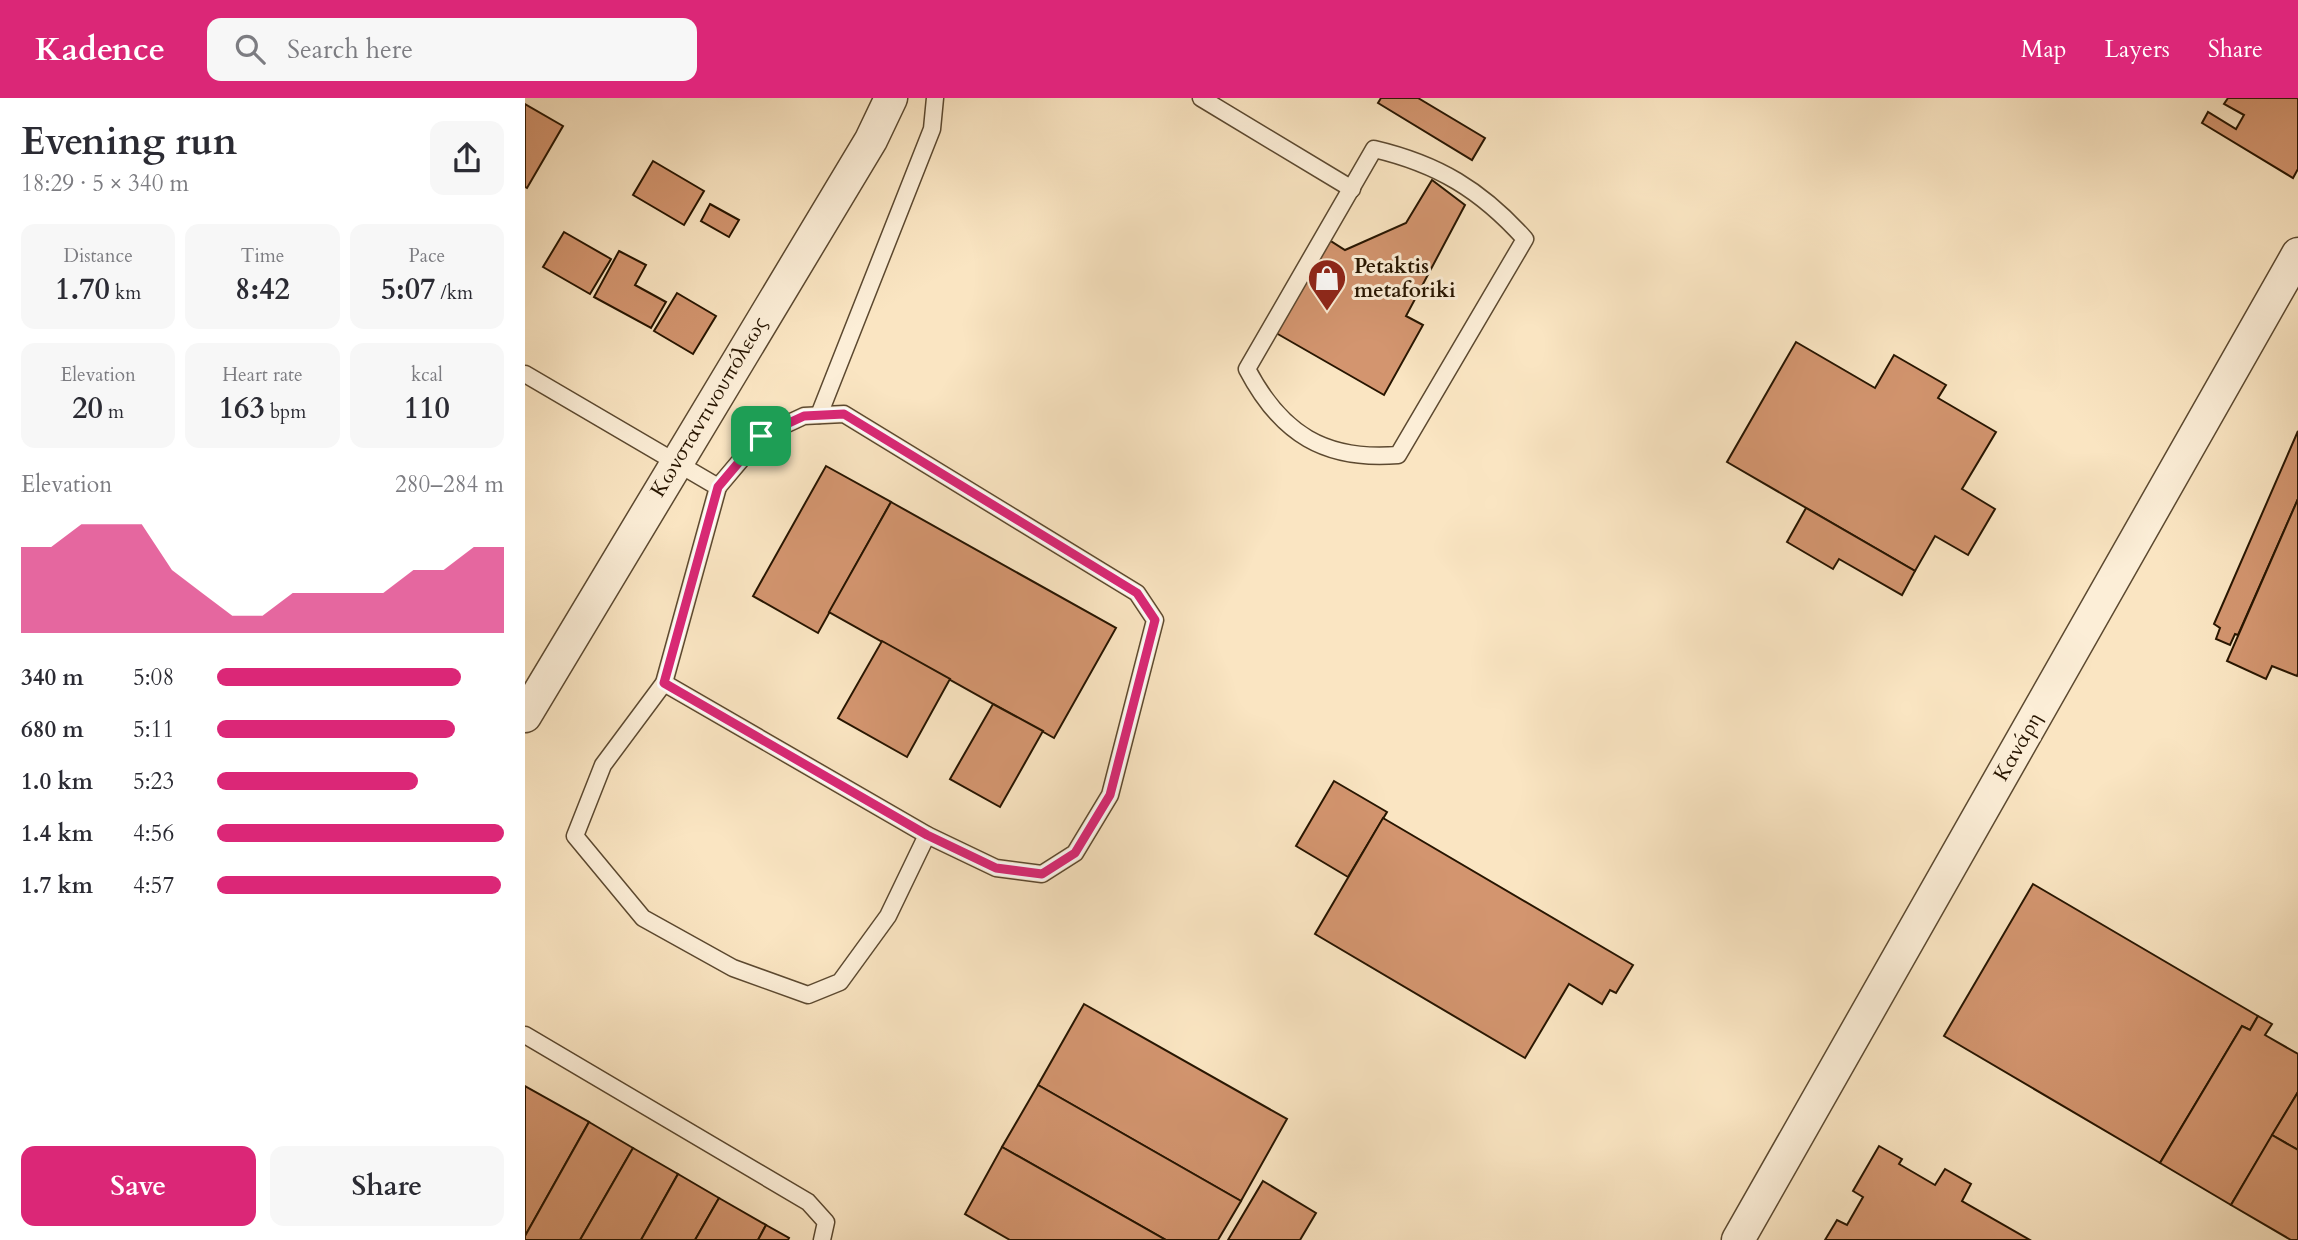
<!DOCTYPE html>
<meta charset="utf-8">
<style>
body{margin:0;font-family:Cardo,serif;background:#f7f7f7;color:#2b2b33;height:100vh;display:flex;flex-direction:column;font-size:26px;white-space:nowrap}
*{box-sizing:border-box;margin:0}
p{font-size:23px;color:#7c7c81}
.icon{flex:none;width:38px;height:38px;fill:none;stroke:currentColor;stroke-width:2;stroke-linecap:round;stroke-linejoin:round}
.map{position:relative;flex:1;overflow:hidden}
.panel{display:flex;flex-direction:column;background:#fff;width:525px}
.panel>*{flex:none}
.pin{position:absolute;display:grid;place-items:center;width:60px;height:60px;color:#fff;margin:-30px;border-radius:14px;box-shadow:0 4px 10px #0006}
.round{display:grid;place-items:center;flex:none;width:74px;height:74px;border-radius:14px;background:#f7f7f7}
.headline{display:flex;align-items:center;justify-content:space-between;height:119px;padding:0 21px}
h1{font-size:38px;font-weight:800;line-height:52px}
.stats{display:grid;grid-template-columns:repeat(3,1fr);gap:10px;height:119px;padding:7px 21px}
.stats div{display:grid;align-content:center;border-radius:14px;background:#f7f7f7;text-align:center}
.stats b{font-size:30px;font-weight:800}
.stats small{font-size:19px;font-weight:400}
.stats p{font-size:19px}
.chart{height:196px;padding:14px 21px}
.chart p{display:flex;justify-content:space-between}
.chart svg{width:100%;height:126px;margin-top:7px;fill:#db2777;opacity:.7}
.cta{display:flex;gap:14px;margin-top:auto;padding:14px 21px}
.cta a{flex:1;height:80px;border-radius:14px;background:#db2777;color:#fff;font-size:28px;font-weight:800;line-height:80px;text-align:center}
.cta a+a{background:#f7f7f7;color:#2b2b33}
ul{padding:0 21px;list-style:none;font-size:23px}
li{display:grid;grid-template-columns:112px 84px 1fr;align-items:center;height:52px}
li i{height:18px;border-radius:9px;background:#db2777}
header{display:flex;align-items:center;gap:42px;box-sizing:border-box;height:98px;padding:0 35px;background:#db2777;color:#fff}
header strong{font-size:33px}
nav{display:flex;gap:38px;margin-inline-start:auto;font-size:24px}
.search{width:490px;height:63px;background:#f7f7f7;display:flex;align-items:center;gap:18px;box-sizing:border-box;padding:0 24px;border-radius:14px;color:#7c7c81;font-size:26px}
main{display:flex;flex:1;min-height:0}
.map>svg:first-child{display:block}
.building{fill:#d3956f;stroke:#271500;stroke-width:2}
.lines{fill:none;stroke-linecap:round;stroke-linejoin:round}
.lane-casing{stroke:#5c4930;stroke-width:19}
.street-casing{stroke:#5c4930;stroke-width:35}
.lane{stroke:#fceed7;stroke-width:16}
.street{stroke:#fceed7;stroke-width:32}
.route-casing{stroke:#fff;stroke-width:14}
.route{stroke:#db2777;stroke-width:9}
.labels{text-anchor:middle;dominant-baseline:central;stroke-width:6;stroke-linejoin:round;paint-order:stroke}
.poi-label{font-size:21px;font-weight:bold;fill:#271500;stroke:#fceed7;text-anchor:start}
.street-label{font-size:21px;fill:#271500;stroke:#fceed7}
</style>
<header>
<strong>Kadence</strong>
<div class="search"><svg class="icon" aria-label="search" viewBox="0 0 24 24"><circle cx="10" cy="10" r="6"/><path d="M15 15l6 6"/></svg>Search here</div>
<nav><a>Map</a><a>Layers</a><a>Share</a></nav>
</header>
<main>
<section class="panel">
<div class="headline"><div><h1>Evening run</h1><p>18:29 · 5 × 340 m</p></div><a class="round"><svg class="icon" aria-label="share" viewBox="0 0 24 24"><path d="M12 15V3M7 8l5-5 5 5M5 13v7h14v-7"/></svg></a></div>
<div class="stats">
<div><p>Distance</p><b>1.70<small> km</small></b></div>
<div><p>Time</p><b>8:42</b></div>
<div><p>Pace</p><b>5:07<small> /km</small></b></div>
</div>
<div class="stats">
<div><p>Elevation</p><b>20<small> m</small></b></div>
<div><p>Heart rate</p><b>163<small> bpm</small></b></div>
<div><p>kcal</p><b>110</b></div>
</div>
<div class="chart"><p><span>Elevation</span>280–284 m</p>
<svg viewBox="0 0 160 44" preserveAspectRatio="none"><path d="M0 44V14L10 14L20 6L30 6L40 6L50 22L60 30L70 38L80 38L90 30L100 30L110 30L120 30L130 22L140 22L150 14L160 14V44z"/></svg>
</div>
<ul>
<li><b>340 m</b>5:08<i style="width:85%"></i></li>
<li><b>680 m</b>5:11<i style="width:83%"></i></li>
<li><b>1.0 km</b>5:23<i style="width:70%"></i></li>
<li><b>1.4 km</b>4:56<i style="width:100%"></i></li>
<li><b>1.7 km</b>4:57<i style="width:99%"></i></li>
</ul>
<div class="cta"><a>Save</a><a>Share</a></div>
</section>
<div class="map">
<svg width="1773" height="1142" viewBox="0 0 1773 1142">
<rect width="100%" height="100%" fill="#fae5c2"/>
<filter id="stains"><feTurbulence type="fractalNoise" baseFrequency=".00286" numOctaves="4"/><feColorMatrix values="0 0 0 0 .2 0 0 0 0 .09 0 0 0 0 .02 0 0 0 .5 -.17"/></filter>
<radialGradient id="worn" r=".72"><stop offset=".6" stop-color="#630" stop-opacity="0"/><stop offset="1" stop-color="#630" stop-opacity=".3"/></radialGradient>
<g class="building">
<path d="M 856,0 L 893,0 L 960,40 L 947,62 L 853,5 Z"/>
<path d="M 1703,0 L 1773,0 L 1773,71 L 1768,80 L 1677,25 L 1683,14 L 1711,31 L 1719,17 L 1699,6 Z"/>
<path d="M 0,6 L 38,28 L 2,90 L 0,89 Z"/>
<path d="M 128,63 L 179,93 L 159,127 L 108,97 Z"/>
<path d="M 907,82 L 940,107 L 881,218 L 898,227 L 859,297 L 751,235 L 804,142 L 820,152 L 881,125 Z"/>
<path d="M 185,106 L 214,122 L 204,139 L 176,123 Z"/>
<path d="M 39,134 L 86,161 L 65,196 L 18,169 Z"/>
<path d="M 94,153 L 121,167 L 110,187 L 141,204 L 126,230 L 69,199 Z"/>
<path d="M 152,195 L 191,218 L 168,256 L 129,233 Z"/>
<path d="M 1271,244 L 1350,290 L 1369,257 L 1421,287 L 1413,300 L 1471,334 L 1437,391 L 1470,411 L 1443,457 L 1410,438 L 1390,473 L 1202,364 Z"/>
<path d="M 1773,333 L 1773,401 L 1713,537 L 1710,536 L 1705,547 L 1691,541 L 1695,530 L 1689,526 Z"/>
<path d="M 301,368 L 366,404 L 293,535 L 228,498 Z"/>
<path d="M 1773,401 L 1773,575 L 1772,578 L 1747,568 L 1741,581 L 1702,563 Z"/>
<path d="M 366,404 L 591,530 L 529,640 L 304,514 Z"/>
<path d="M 1281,410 L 1390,473 L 1377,497 L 1314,461 L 1308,471 L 1262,444 Z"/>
<path d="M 357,543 L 425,581 L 382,659 L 313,620 Z"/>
<path d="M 468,606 L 518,633 L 475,709 L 425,681 Z"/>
<path d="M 809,683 L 862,714 L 823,779 L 771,748 Z"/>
<path d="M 858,720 L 1108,867 L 1091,895 L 1085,892 L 1077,906 L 1044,886 L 1000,960 L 790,836 Z"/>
<path d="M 1508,786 L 1733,918 L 1725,932 L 1717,928 L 1635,1065 L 1419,938 Z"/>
<path d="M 559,906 L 762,1021 L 716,1103 L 513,987 Z"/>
<path d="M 1733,918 L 1747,926 L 1740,937 L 1773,956 L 1773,994 L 1706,1107 L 1635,1065 L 1717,928 L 1725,932 Z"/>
<path d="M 513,987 L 716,1103 L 693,1142 L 641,1142 L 477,1049 Z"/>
<path d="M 0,988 L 64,1024 L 0,1138 Z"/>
<path d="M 1773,994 L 1773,1052 L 1747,1037 Z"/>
<path d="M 64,1024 L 108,1050 L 55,1142 L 0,1142 L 0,1138 Z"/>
<path d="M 1747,1037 L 1773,1052 L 1773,1142 L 1766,1142 L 1706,1107 Z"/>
<path d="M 1354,1048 L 1377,1061 L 1374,1066 L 1410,1087 L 1420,1071 L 1446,1086 L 1437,1103 L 1505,1142 L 1300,1142 L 1312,1122 L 1322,1127 L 1338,1099 L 1328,1093 Z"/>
<path d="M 477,1049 L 641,1142 L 485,1142 L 440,1116 Z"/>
<path d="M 108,1050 L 153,1076 L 116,1142 L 55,1142 Z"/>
<path d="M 153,1076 L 194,1100 L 170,1142 L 116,1142 Z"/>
<path d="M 738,1083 L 791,1115 L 775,1142 L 703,1142 Z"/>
<path d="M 194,1100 L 241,1127 L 233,1142 L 170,1142 Z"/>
<path d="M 241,1127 L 264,1140 L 263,1142 L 233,1142 Z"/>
</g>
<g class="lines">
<g class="lane-casing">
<g id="lane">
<path d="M 676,0 L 827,91"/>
<path d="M 849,51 C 913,66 956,92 1000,141 L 873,357 C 800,363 756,336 722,271 Z"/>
<path d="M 0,276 L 193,389 L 139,585 L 78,667 L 50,738 L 118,820 L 208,870 L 283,897 L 315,884 L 363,818 L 402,737"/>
<path d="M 294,317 L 407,31 L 410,0"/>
<path d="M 139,585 L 402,737 L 471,770 L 517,776 L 550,755 L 585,697 L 630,522 L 612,495 L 319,316 L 279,318 L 236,338 L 193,389"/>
<path d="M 0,937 L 283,1104 L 301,1124 L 297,1142"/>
</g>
</g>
<g class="street-casing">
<g id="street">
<path d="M 0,618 L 346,42 L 366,0"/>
<path d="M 1213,1142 L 1773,156"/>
</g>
</g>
<use href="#lane" class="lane"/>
<use href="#street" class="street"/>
</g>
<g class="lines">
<g class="route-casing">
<path id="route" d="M 319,316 L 612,495 L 630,522 L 585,697 L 550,755 L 517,776 L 471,770 L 402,737 L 139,585 L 193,389 L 236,338 L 279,318 Z"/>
</g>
<use href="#route" class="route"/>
</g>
<defs>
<g id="shop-pin" transform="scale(2.0125)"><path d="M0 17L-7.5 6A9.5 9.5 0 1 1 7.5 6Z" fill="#8f2418" stroke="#fceed7"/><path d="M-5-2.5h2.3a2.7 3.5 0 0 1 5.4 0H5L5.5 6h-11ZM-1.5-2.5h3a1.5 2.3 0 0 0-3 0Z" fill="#fff"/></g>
</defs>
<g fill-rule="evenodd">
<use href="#shop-pin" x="802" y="180"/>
</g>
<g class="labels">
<g class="poi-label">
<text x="829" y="168">Petaktis<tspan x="829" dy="24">metaforiki</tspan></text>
</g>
<g class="street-label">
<text transform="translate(184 309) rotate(-59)">Κωνσταντινουπόλεως</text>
<text transform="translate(1493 649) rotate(-60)">Κανάρη</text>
</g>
</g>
<rect width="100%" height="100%" filter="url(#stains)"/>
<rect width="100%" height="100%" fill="url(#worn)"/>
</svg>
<div class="pin" style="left:236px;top:338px;background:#1e9e55"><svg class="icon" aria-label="arrive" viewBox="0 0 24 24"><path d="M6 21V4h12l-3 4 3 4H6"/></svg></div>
</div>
</main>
